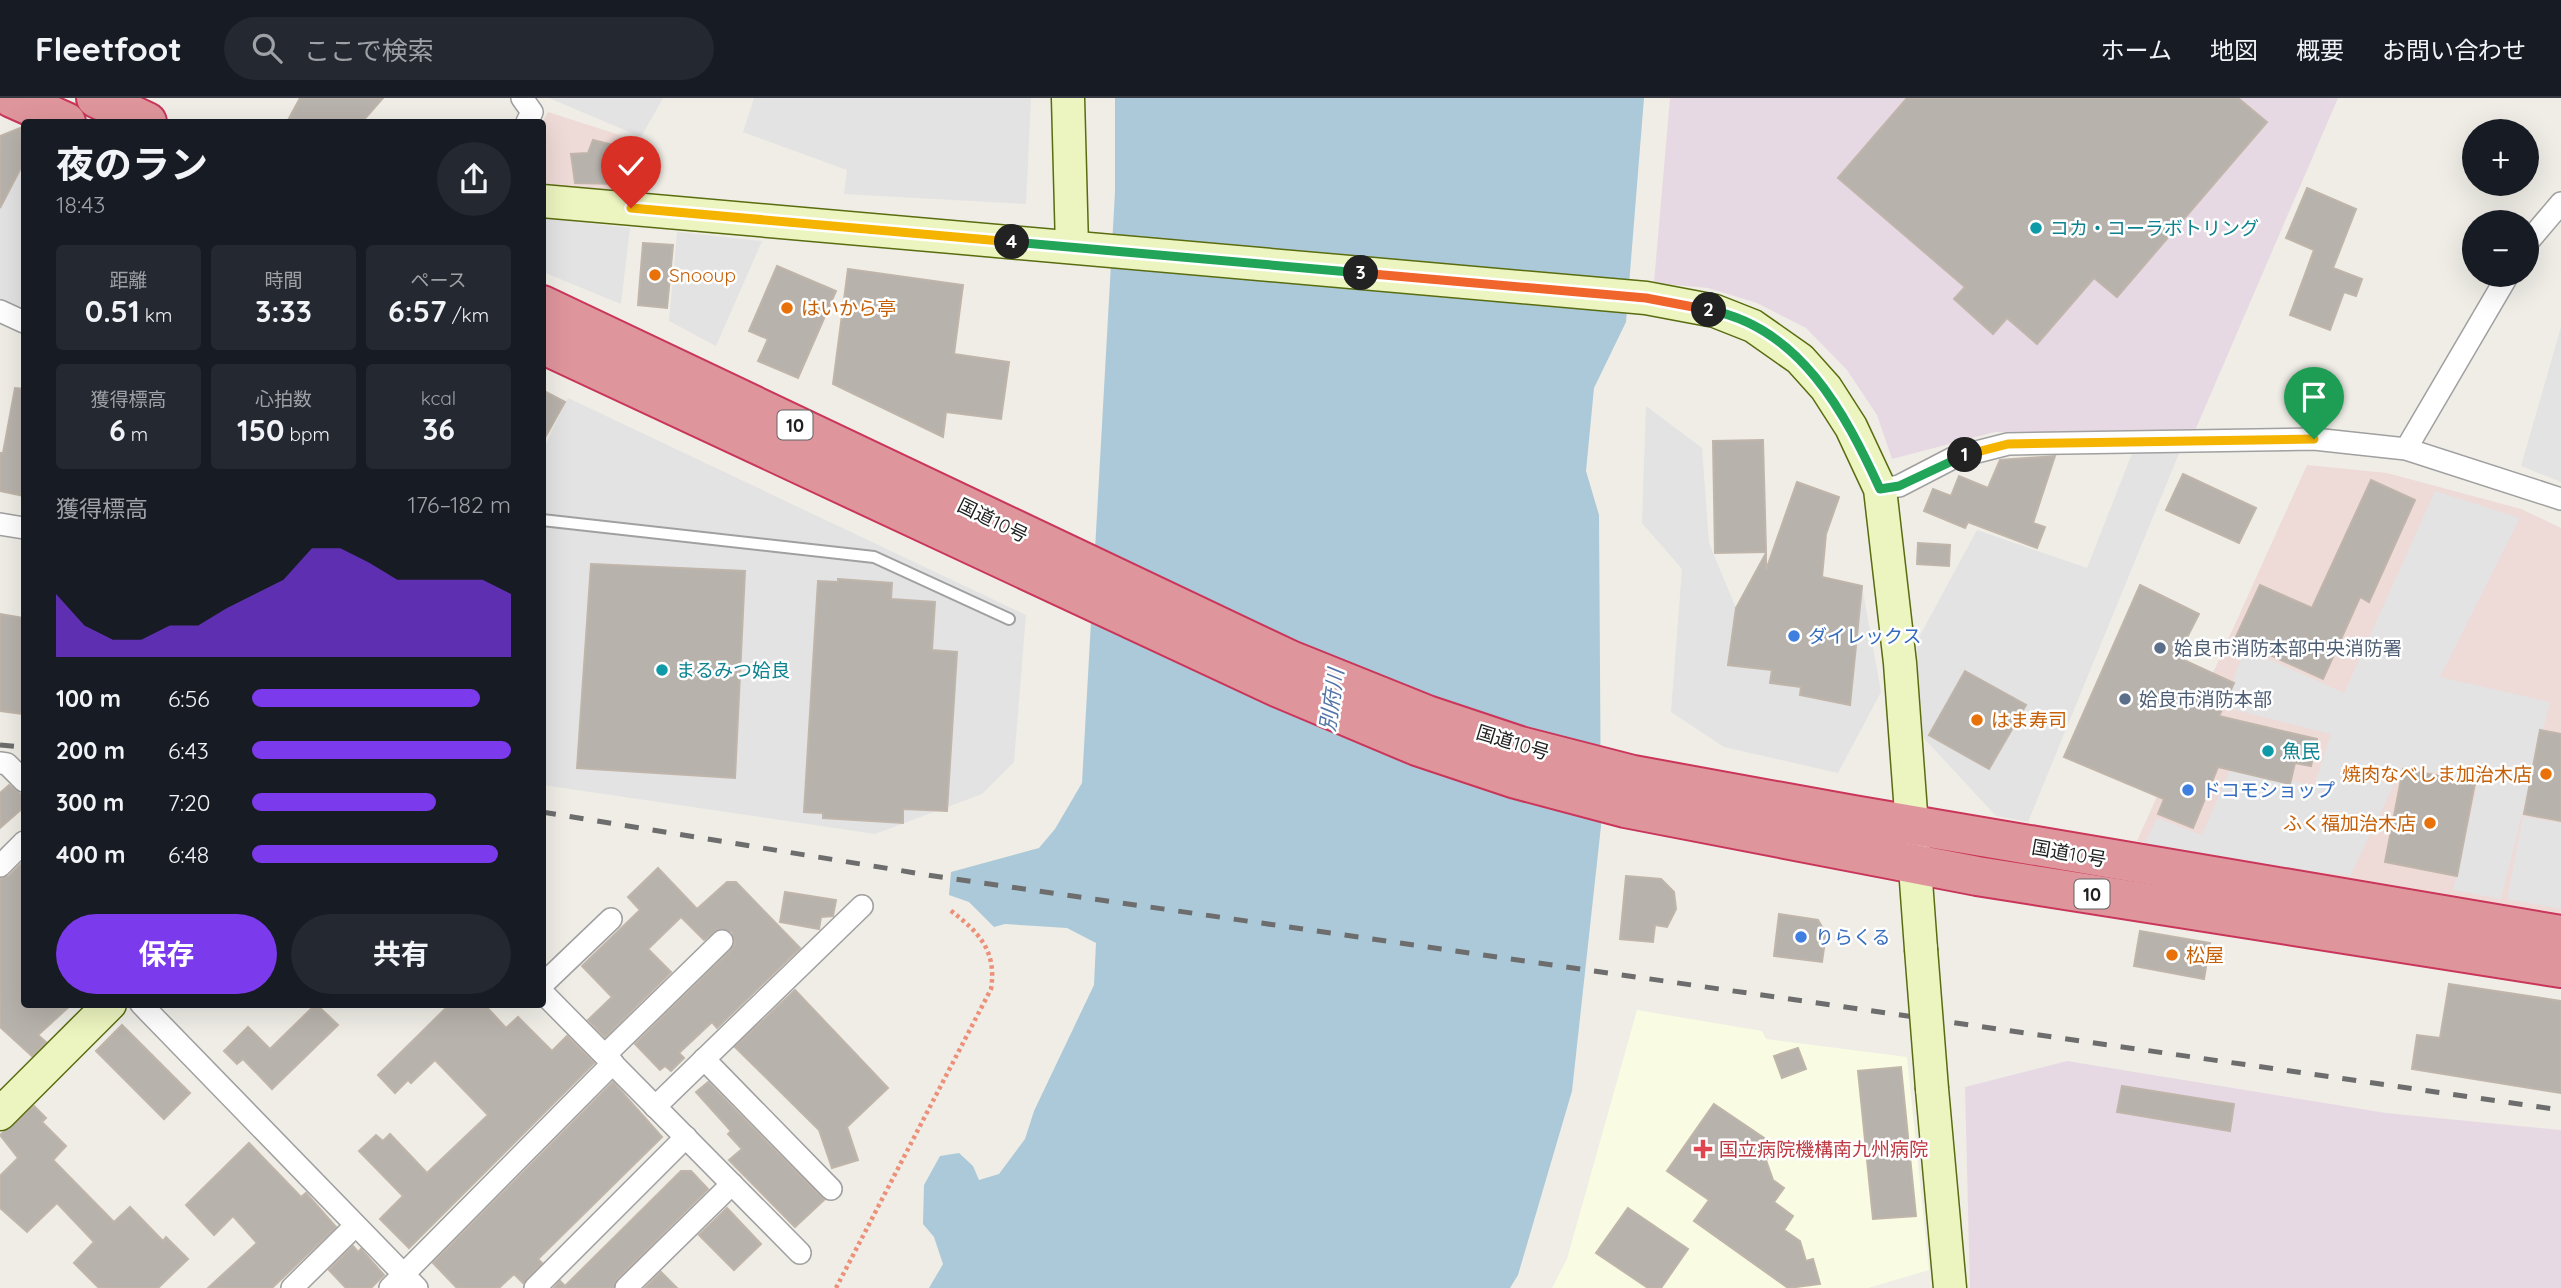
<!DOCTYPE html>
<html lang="ja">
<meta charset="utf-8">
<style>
body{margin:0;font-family:Quicksand,"Noto Sans JP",sans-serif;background:#242831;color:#f1f3f6;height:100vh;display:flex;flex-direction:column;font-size:26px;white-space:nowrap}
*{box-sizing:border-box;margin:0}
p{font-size:23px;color:#9ea1a6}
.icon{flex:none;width:38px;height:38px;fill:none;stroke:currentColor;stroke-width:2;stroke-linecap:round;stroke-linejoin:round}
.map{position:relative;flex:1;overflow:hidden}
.side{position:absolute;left:21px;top:21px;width:525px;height:889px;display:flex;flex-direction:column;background:#171b24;border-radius:7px;box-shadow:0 7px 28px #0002}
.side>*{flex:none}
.tools{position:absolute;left:2462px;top:21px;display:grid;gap:14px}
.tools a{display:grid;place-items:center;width:77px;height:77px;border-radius:50%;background:#171b24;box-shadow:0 7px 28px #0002;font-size:35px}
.pin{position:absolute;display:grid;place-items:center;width:60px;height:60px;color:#fff;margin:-72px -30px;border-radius:50% 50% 50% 0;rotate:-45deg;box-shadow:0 0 7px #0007}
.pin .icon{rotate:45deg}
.km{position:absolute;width:35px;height:35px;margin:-18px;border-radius:50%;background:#222;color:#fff;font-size:19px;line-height:35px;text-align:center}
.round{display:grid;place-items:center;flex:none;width:74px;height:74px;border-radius:37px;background:#242831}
.overview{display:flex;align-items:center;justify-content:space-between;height:119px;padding:0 35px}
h1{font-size:38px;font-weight:700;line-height:52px}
.metrics{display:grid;grid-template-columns:repeat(3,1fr);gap:10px;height:119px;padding:7px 35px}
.metrics div{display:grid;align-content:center;border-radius:7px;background:#242831;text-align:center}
.metrics b{font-size:30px;font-weight:700}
.metrics small{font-size:19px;font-weight:400}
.metrics p{font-size:19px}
.chart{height:196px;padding:14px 35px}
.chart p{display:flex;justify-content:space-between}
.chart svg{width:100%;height:126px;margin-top:7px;fill:#7c3aed;opacity:.7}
.cta{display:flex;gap:14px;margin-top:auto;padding:14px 35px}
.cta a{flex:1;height:80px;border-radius:42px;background:#7c3aed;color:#fff;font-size:28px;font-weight:700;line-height:80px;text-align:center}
.cta a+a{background:#242831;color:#f1f3f6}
ul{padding:0 35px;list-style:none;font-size:23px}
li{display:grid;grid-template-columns:112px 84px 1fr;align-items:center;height:52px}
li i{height:18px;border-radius:9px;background:#7c3aed}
header{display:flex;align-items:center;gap:42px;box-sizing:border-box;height:98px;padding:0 35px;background:#171b24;border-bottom:2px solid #363941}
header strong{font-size:33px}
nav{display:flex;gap:38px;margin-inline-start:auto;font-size:24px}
.search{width:490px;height:63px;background:#242831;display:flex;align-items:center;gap:18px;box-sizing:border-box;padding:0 24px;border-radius:38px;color:#9ea1a6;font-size:26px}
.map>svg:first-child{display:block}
.commercial{fill:#eedad7}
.industrial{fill:#e7d9e3}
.education{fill:#f9fce2}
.parking{fill:#e3e3e3}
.water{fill:#abc9d8}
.building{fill:#b8b2ac;stroke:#bfb5aa;stroke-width:2}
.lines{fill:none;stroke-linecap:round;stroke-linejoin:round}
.lane-casing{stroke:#a0a0a0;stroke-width:14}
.street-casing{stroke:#a0a0a0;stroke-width:24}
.secondary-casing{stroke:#596c0f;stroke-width:35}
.highway-casing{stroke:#ca355a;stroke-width:42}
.path{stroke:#ed9079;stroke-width:4.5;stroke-dasharray:3.5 3.5;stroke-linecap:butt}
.lane{stroke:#fff;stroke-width:10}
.street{stroke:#fff;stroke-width:21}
.secondary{stroke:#ecf4bf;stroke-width:32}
.highway{stroke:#df959c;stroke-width:38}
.rail{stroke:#6d6d6d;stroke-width:5;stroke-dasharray:14 14;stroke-linecap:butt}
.secondary-bridge-casing{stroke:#596c0f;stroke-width:35;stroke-linecap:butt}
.secondary-bridge{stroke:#ecf4bf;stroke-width:32}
.split-1-casing{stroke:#fff;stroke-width:14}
.split-2-casing{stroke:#fff;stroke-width:14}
.split-3-casing{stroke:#fff;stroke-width:14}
.split-4-casing{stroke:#fff;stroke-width:14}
.split-5-casing{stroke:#fff;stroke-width:14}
.split-1{stroke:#f5b400;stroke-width:9}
.split-2{stroke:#22a559;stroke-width:9}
.split-3{stroke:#f0652b;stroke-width:9}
.split-4{stroke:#22a559;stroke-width:9}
.split-5{stroke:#f5b400;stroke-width:9}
.culture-dot{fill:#0f9aa8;stroke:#fff;stroke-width:2.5}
.food-dot{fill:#e8710a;stroke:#fff;stroke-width:2.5}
.shop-dot{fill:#3f7fe0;stroke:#fff;stroke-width:2.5}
.service-dot{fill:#5c6f8a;stroke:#fff;stroke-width:2.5}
.health-dot{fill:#e0444e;stroke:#fff;stroke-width:2.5}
.labels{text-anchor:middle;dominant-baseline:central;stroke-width:5;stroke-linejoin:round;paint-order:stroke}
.shield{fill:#fff;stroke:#626262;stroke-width:2}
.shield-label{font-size:18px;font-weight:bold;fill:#1f1f1f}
.culture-label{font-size:19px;fill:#0d838f;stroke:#fff;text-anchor:start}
.food-label{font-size:19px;fill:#c56008;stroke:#fff;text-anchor:start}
.street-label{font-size:19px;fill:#1f1f1f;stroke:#fff}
.shop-label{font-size:19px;fill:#366cbe;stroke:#fff;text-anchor:start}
.service-label{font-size:19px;fill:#4e5e75;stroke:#fff;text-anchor:start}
.health-label{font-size:19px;fill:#be3a42;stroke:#fff;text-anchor:start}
.water-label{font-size:21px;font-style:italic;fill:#5475a6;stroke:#fff}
</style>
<header>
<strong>Fleetfoot</strong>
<div class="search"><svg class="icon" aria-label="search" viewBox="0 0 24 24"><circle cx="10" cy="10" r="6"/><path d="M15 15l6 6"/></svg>ここで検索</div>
<nav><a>ホーム</a><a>地図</a><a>概要</a><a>お問い合わせ</a></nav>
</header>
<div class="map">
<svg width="2561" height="1190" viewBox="0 0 2561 1190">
<rect width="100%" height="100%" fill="#efede6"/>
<g class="commercial">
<path d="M 548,14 L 635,42 L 633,61 L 647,65 L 642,94 L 543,87 L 542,25 Z"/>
<path d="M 2307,367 L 2387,375 L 2521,411 L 2561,430 L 2561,826 L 2137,743 Z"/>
</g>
<g class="industrial">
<path d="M 1670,0 L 2338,0 L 2194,335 L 1995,334 L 1892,361 L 1877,317 L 1847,272 L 1806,230 L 1757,205 L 1708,190 L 1654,185 Z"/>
<path d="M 2067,963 L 2386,1015 L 2561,1032 L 2561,1190 L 1970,1190 L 1965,989 Z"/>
</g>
<path class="education" d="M 1637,912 L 1762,933 L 1766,941 L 1907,959 L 1929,1172 L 1868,1190 L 1552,1190 L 1567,1161 Z"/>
<g class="parking">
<path d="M 549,0 L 663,0 L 641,39 Z"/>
<path d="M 754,0 L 1031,0 L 1026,106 L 844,96 L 847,72 L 743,34 Z"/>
<path d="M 24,64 L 24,215 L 0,202 L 0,110 Z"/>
<path d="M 543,120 L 630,130 L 621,206 L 543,174 Z"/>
<path d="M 677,134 L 762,143 L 716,248 L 669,223 Z"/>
<path d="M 2561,229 L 2561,384 L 2521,368 Z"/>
<path d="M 568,300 L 1026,517 L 1014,664 L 982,696 L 875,736 L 543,687 L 542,353 Z"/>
<path d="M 1646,308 L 1702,350 L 1709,445 L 1736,510 L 1728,566 L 1772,572 L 1770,585 L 1801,589 L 1800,597 L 1850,607 L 1862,488 L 1881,594 L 1838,675 L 1724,649 L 1671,614 L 1682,471 L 1642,425 Z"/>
<path d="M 2133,353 L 2180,353 L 2028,724 L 1996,718 L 1920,636 L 1917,543 L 1977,432 L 2087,470 Z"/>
<path d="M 2435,393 L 2520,420 L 2440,579 L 2550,604 L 2501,801 L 2453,792 L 2478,684 L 2403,668 L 2350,778 L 2141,753 L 2157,720 L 2202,737 L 2231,669 L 2314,688 L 2331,636 L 2223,609 L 2245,550 L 2344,595 Z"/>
<path d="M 2523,718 L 2561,725 L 2561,811 L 2507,801 Z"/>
</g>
<path class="water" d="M 1115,0 L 1644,0 L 1626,224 L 1594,290 L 1586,373 L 1599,417 L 1601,728 L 1572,993 L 1518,1177 L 1510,1190 L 929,1190 L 943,1166 L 934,1139 L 923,1126 L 924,1087 L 940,1058 L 959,1055 L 973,1068 L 979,1082 L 999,1076 L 1025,1041 L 1034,1013 L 1094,887 L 1096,845 L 1067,830 L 1005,826 L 994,829 L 969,804 L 949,797 L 951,774 L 1039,750 L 1055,731 L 1082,685 L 1115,94 Z"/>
<g class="building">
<path d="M 300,0 L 383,0 L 362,24 L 287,24 Z"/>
<path d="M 1907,0 L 2238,0 L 2267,24 L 2117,199 L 2094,180 L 2037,246 L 2007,220 L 1993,236 L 1954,201 L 1965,189 L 1838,80 Z"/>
<path d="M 20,30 L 24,42 L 24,64 L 0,110 L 0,38 Z"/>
<path d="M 593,42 L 629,51 L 626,61 L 646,66 L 640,91 L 620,86 L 575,85 L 571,56 L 588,55 Z"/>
<path d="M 2307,90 L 2356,111 L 2333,170 L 2362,181 L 2356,198 L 2344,194 L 2330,232 L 2290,217 L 2314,152 L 2286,140 Z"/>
<path d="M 643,145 L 673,147 L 667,210 L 638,207 Z"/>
<path d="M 777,168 L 836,193 L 798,280 L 758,263 L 768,241 L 749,233 Z"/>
<path d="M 848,171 L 963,187 L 954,256 L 1009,264 L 1001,321 L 946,314 L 943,339 L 833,286 Z"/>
<path d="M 15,290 L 24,291 L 24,398 L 0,393 L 0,355 L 3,355 Z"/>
<path d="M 542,292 L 565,304 L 542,345 Z"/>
<path d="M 1763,342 L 1766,454 L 1715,455 L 1713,343 Z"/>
<path d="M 2055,358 L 2033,425 L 2045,429 L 2037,450 L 1968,424 L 1965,430 L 1924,413 L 1933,391 L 1951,398 L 1959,378 L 1988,390 L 2000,362 Z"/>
<path d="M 2183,376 L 2256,410 L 2239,445 L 2166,412 Z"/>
<path d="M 2371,382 L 2415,402 L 2369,504 L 2360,499 L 2323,581 L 2235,541 L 2260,487 L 2312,510 Z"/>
<path d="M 1797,384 L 1839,399 L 1826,436 L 1822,479 L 1862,488 L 1850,607 L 1800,597 L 1801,589 L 1770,585 L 1772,572 L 1728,567 L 1736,510 L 1766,455 L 1766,472 Z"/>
<path d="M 1918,445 L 1950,447 L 1949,468 L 1917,466 Z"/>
<path d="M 591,466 L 745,473 L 735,680 L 577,670 Z"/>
<path d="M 838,481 L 892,485 L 891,501 L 935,504 L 932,552 L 957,554 L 947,713 L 903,711 L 903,725 L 823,720 L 823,715 L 804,714 L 818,483 L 838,484 Z"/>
<path d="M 2140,487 L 2199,516 L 2177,559 L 2234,585 L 2219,618 L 2317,641 L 2311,668 L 2295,665 L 2290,686 L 2218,669 L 2193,730 L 2158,716 L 2164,701 L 2064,659 Z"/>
<path d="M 0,516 L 24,520 L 24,616 L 0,613 Z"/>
<path d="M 1965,573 L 2026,607 L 1989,671 L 1929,637 Z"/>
<path d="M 2540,632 L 2561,636 L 2561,723 L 2524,716 Z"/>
<path d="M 2403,671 L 2475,685 L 2457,778 L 2385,764 Z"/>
<path d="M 9,687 L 24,699 L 24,709 L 0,730 L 0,695 Z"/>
<path d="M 21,766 L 24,769 L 24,906 L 72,906 L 38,937 L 46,944 L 32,958 L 0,929 L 0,781 L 9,778 Z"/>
<path d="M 658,770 L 697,811 L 727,784 L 736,784 L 800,850 L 717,930 L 712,924 L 679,955 L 684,960 L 671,973 L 665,968 L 660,972 L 635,946 L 731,852 L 735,846 L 732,834 L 718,831 L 704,842 L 681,819 L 648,851 L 671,874 L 605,939 L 588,922 L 612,899 L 582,868 L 640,812 L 628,799 Z"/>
<path d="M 1626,778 L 1661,781 L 1674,794 L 1676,811 L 1667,829 L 1655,827 L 1653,844 L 1620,841 Z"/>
<path d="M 785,794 L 836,802 L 833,818 L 821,819 L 819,831 L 780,824 Z"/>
<path d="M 1779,816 L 1818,822 L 1826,836 L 1822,864 L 1774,858 Z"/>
<path d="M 2140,833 L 2210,845 L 2204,881 L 2134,868 Z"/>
<path d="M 2449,886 L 2561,903 L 2561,995 L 2412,971 L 2417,937 L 2440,940 Z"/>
<path d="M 795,892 L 888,990 L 847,1029 L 858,1062 L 832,1070 L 819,1032 L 735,949 Z"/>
<path d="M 316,906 L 338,927 L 272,991 L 243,961 L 237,966 L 224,953 L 248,929 L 270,951 Z"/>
<path d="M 450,906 L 484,906 L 506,930 L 518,919 L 552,953 L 567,938 L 594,965 L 409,1150 L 380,1121 L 403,1098 L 359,1053 L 376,1037 L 383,1043 L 390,1036 L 427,1075 L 488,1017 L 435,962 L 411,985 L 408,982 L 395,995 L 378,977 Z"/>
<path d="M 122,927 L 190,995 L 164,1021 L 96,953 Z"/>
<path d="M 1798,950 L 1806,971 L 1782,980 L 1774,958 Z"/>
<path d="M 1901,969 L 1916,1118 L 1873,1121 L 1858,973 Z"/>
<path d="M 613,984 L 662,1039 L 538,1161 L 542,1165 L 523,1185 L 514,1176 L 499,1190 L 457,1190 L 433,1165 Z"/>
<path d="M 708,984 L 824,1102 L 795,1129 L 729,1062 L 742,1051 L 728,1036 L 731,1033 L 696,994 Z"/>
<path d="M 2122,988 L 2234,1006 L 2230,1033 L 2117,1014 Z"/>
<path d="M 1714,1006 L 1776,1048 L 1766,1062 L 1773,1082 L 1784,1090 L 1774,1104 L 1793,1118 L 1784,1132 L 1800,1143 L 1806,1163 L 1813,1161 L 1820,1186 L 1788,1190 L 1694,1123 L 1709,1102 L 1667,1073 Z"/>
<path d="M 34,1008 L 46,1020 L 42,1024 L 66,1048 L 53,1062 L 114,1124 L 130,1109 L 163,1143 L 166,1139 L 188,1161 L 158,1190 L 99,1190 L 74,1165 L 94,1144 L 57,1105 L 27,1134 L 0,1110 L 0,1078 L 18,1060 L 0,1037 Z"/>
<path d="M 249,1045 L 301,1099 L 306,1095 L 336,1129 L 272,1190 L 208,1190 L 257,1145 L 233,1118 L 214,1137 L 186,1107 Z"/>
<path d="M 681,1073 L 691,1073 L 708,1091 L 617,1181 L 613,1190 L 554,1190 L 560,1183 L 565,1188 Z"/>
<path d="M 727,1110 L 761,1146 L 734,1172 L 699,1137 Z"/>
<path d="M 1628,1110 L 1688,1151 L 1661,1190 L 1648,1190 L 1596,1155 Z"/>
<path d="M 353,1148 L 358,1154 L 361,1151 L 384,1177 L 371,1190 L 346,1190 L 329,1172 Z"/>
<path d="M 661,1174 L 677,1190 L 645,1190 Z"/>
</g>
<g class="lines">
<g class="lane-casing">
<path id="lane" d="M 542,422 L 874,459 L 1009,521"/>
</g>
<g class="street-casing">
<g id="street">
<path d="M 522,0 L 532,14 L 527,24"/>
<path d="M 2527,145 L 2561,105"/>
<path d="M 0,213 L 24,224"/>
<path d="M 2406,351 L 2508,177"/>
<path d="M 1880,391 L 1899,388 L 1953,360 L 2008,346 L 2314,341 L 2406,351 L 2561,401"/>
<path d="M 0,426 L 24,430"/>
<path d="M 0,665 L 7,666 L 24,683"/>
<path d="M 0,768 L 24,744"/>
<path d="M 542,887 L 611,821"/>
<path d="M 542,894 L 800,1155"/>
<path d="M 141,906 L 417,1190"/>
<path d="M 605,957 L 722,843"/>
<path d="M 704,961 L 831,1091"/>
<path d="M 655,1009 L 862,808"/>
<path d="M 292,1190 L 355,1128"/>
<path d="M 390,1190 L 613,965"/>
<path d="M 535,1190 L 686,1039"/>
<path d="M 626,1190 L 732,1086"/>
</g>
</g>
<g class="secondary-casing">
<g id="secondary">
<path d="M 1068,0 L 1072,149"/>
<path d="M 542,103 L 1646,200 L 1715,213 L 1753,228 L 1800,261 L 1826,290 L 1851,329 L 1880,391 L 1900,565 L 1921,851"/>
<path d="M 1932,991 L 1950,1190"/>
<path d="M 0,1016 L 110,906"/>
</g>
</g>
<g class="highway-casing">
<g id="highway">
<path d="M 12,0 L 66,24"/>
<path d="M 96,0 L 147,24"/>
<path d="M 542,207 L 1290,562 L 1427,617 L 1520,648 L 1633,677 L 1853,717 L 2561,837"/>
<path d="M 542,246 L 1279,590 L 1417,648 L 1516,681 L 1625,710 L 1977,778 L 2561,870"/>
</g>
</g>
<path class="path" d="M 836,1190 L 991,891 C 997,853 979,834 950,812"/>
<use href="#lane" class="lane"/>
<use href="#street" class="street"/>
<use href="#secondary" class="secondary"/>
<use href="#highway" class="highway"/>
<g class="rail">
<path d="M 0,647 L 24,649"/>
<path d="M 542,714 L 934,778 L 2561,1012"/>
</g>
<g class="secondary-bridge-casing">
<path id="secondary-bridge" d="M 1921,851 L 1932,991"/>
</g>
<use href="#secondary-bridge" class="secondary-bridge"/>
</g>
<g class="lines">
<g class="split-1-casing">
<path id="split-1" d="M 1965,357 L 2008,346 L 2314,341"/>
</g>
<g class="split-2-casing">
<path id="split-2" d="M 1709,212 C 1800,229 1845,315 1880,391 L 1899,388 L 1965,357"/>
</g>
<g class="split-3-casing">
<path id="split-3" d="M 1361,175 L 1646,200 L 1709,212"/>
</g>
<g class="split-4-casing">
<path id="split-4" d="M 1012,144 L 1361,175"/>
</g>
<g class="split-5-casing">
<path id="split-5" d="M 631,110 L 1012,144"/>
</g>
<use href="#split-1" class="split-1"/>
<use href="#split-2" class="split-2"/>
<use href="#split-3" class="split-3"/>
<use href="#split-4" class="split-4"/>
<use href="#split-5" class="split-5"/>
</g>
<g class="culture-dot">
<circle cx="2036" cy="130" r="7"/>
<circle cx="662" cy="572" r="7"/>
<circle cx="2268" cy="653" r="7"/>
</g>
<g class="food-dot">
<circle cx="655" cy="177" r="7"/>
<circle cx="787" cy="210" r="7"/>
<circle cx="1977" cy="622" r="7"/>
<circle cx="2546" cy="676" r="7"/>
<circle cx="2430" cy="725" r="7"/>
<circle cx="2172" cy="857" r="7"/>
</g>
<g class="shop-dot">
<circle cx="1794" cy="538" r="7"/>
<circle cx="2188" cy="692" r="7"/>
<circle cx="1801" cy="839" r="7"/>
</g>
<g class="service-dot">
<circle cx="2160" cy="550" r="7"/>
<circle cx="2125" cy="601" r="7"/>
</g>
<path class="health-dot" d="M1699.5 1040.5h7v7h7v7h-7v7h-7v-7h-7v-7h7z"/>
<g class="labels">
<g class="shield">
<rect x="777.5" y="312.5" width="35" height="29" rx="5"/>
<rect x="2074.5" y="781.5" width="35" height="29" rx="5"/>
</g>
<g class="shield-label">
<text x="795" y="327">10</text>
<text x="2092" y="796">10</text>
</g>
<g class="culture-label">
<text x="2050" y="130">コカ・コーラボトリング</text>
<text x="676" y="572">まるみつ姶良</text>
<text x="2282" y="653">魚民</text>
</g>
<g class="food-label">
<text x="669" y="177">Snooup</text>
<text x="801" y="210">はいから亭</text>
<text x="1991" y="622">はま寿司</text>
<text x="2532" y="676" text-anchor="end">焼肉なべしま加治木店</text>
<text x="2416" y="725" text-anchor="end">ふく福加治木店</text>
<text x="2186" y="857">松屋</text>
</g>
<g class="street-label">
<text transform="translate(993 422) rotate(26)">国道10号</text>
<text transform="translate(1513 644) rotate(17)">国道10号</text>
<text transform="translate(2069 755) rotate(10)">国道10号</text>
</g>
<g class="shop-label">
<text x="1808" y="538">ダイレックス</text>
<text x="2202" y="692">ドコモショップ</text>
<text x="1815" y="839">りらくる</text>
</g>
<g class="service-label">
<text x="2174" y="550">姶良市消防本部中央消防署</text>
<text x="2139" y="601">姶良市消防本部</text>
</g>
<g class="health-label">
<text x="1719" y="1051">国立病院機構南九州病院</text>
</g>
<g class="water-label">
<text transform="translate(1331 602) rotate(-82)">別府川</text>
</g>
</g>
</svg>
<div class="tools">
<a>+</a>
<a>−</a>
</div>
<div class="pin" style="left:2314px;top:341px;background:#1e9e55"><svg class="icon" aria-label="arrive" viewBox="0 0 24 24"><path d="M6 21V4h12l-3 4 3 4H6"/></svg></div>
<div class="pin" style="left:631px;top:110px;background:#d93025"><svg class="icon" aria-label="check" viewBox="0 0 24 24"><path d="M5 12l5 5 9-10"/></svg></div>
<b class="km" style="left:1965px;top:357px">1</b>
<b class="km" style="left:1709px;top:212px">2</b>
<b class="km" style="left:1361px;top:175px">3</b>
<b class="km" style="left:1012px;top:144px">4</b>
<section class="side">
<div class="overview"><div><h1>夜のラン</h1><p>18:43</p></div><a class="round"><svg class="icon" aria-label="share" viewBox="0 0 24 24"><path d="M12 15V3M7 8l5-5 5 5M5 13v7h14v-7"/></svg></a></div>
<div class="metrics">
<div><p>距離</p><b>0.51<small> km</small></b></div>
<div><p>時間</p><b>3:33</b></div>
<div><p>ペース</p><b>6:57<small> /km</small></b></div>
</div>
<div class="metrics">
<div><p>獲得標高</p><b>6<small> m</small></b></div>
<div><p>心拍数</p><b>150<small> bpm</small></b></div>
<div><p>kcal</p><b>36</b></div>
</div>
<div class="chart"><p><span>獲得標高</span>176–182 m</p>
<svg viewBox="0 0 160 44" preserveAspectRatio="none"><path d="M0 44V22L10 33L20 38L30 38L40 33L50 33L60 27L70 22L80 17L90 6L100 6L110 11L120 17L130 17L140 17L150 17L160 22V44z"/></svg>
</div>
<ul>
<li><b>100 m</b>6:56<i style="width:88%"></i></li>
<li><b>200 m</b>6:43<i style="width:100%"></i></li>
<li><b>300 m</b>7:20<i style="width:71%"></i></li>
<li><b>400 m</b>6:48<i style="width:95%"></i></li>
</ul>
<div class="cta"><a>保存</a><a>共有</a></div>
</section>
</div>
